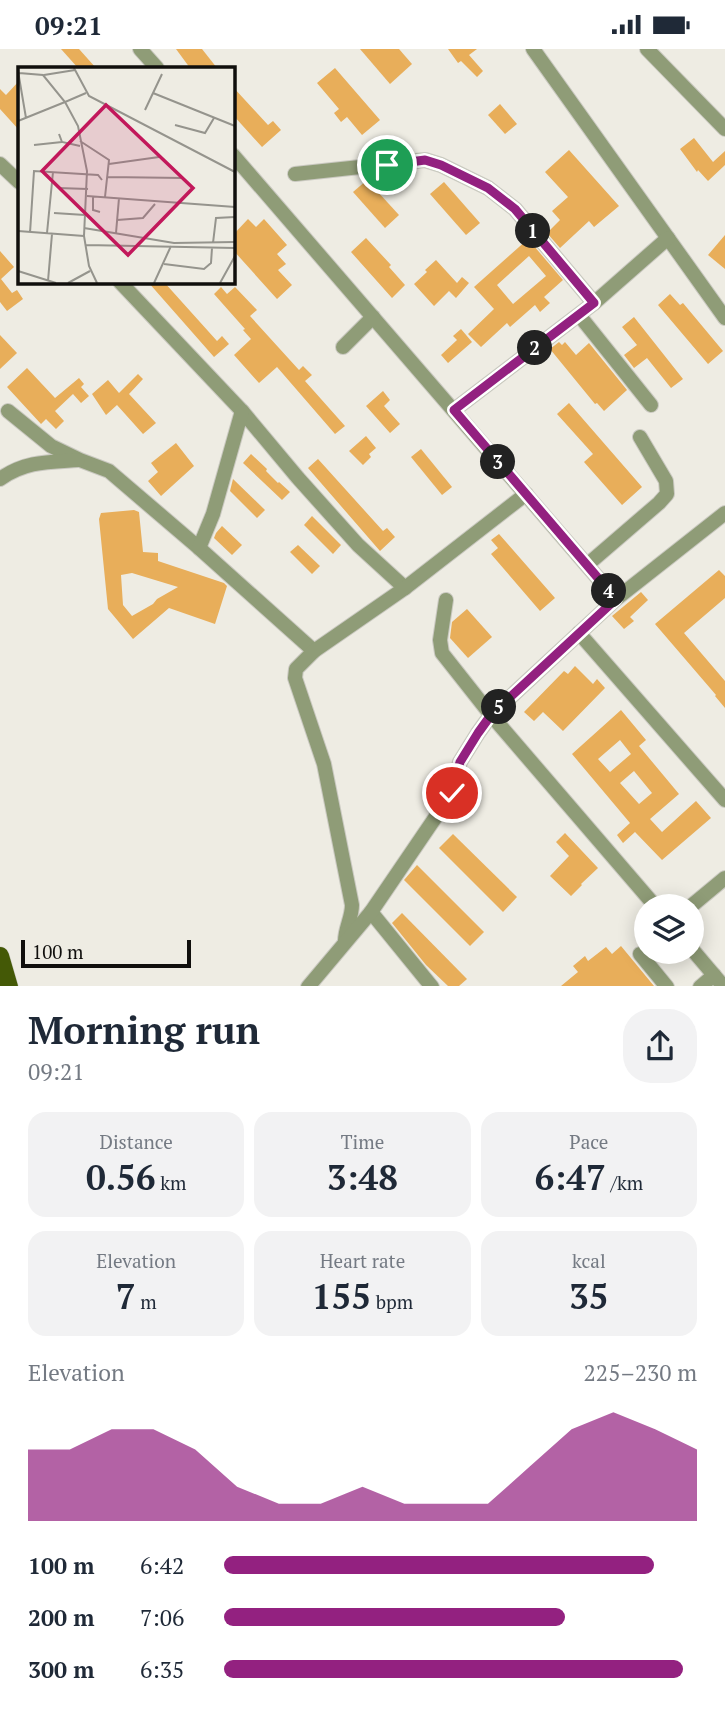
<!DOCTYPE html>
<meta charset="utf-8">
<style>
body{margin:0;font-family:"PT Serif",serif;background:#f2f2f3;color:#1f2937;height:100vh;display:flex;flex-direction:column;font-size:26px;white-space:nowrap}
*{box-sizing:border-box;margin:0}
p{font-size:23px;color:#747a83}
.icon{flex:none;width:38px;height:38px;fill:none;stroke:currentColor;stroke-width:2;stroke-linecap:round;stroke-linejoin:round}
.map{position:relative;height:937px;overflow:hidden}
.details{display:flex;flex-direction:column;background:#fff;flex:1}
.details>*{flex:none}
.fabs{position:absolute;left:634px;top:845px;display:grid;gap:14px}
.fabs a{display:grid;place-items:center;width:70px;height:70px;border-radius:50%;background:#fff;box-shadow:0 4px 18px #0003;font-size:35px}
.scale{position:absolute;left:21px;bottom:18px;width:170px;box-sizing:border-box;padding-left:7px;border:4px solid #100f0d;border-top:0;font-size:19px;line-height:24px;white-space:nowrap;color:#100f0d;-webkit-text-stroke:5px #eeece3;paint-order:stroke}
.pin{position:absolute;display:grid;place-items:center;width:60px;height:60px;color:#fff;margin:-30px;border:4px solid #fff;border-radius:50%;box-shadow:0 2px 7px #0007}
.km{position:absolute;width:35px;height:35px;margin:-18px;border-radius:50%;background:#222;color:#fff;font-size:19px;line-height:35px;text-align:center}
.round{display:grid;place-items:center;flex:none;width:74px;height:74px;border-radius:28px;background:#f2f2f3}
.head{display:flex;align-items:center;justify-content:space-between;height:119px;padding:0 28px}
h1{font-size:38px;font-weight:600;line-height:52px}
.metrics{display:grid;grid-template-columns:repeat(3,1fr);gap:10px;height:119px;padding:7px 28px}
.metrics div{display:grid;align-content:center;border-radius:18px;background:#f2f2f3;text-align:center}
.metrics b{font-size:35px;font-weight:600}
.metrics small{font-size:19px;font-weight:400}
.metrics p{font-size:19px}
.chart{height:196px;padding:14px 28px}
.chart p{display:flex;justify-content:space-between}
.chart svg{width:100%;height:126px;margin-top:7px;fill:#932180;opacity:.7}
ul{padding:0 28px;list-style:none;font-size:23px}
li{display:grid;grid-template-columns:112px 84px 1fr;align-items:center;height:52px}
li i{height:18px;border-radius:9px;background:#932180}
.status{display:flex;justify-content:space-between;align-items:center;height:49px;padding:0 35px;background:#fff;direction:ltr}
.status svg{height:19px;fill:currentColor}
.map>svg:first-child{display:block}
.building{fill:#e8ae5a;fill-rule:evenodd}
.lines{fill:none;stroke-linecap:round;stroke-linejoin:round}
.minor-casing{stroke:#cac9c1;stroke-width:16}
.major-casing{stroke:#cac9c1;stroke-width:19}
.minor{stroke:#8f9c77;stroke-width:14}
.major{stroke:#445906;stroke-width:18}
.route-casing{stroke:#fff;stroke-width:14}
.route{stroke:#932180;stroke-width:9}
.inset-road{fill:none;stroke:#95948d;stroke-width:2}
.view{fill:#c2185b;fill-opacity:0.15;stroke:#c2185b;stroke-width:3.5}
.inset-edge{fill:none;stroke:#100f0d;stroke-width:3.5}
</style>
<div class="status"><b>09:21</b><svg viewBox="0 0 49 12"><path d="M0 12V9h3v3zM5 12V6h3v6zM10 12V3h3v9zM15 12V0h3v12zM26 1h20v11H26zM47 4h2v5h-2z"/></svg></div>
<div class="map">
<svg width="725" height="938" viewBox="0 0 725 938">
<rect width="100%" height="100%" fill="#eeece3"/>
<g class="building">
<path d="M 61,0 L 79,0 L 96,19 L 78,19 Z"/>
<path d="M 176,0 L 202,0 L 217,19 L 190,19 Z"/>
<path d="M 360,0 L 399,0 L 412,15 L 390,35 Z"/>
<path d="M 448,0 L 477,0 L 469,6 L 483,22 L 477,28 L 461,12 L 458,14 Z"/>
<path d="M 335,19 L 380,71 L 362,86 L 347,68 L 341,73 L 334,64 L 339,60 L 317,34 Z"/>
<path d="M 19,32 L 19,81 L 0,60 L 0,40 L 6,46 Z"/>
<path d="M 233,38 L 268,76 L 273,72 L 281,81 L 262,98 L 233,66 Z"/>
<path d="M 500,55 L 517,75 L 505,85 L 488,66 Z"/>
<path d="M 694,89 L 713,113 L 725,102 L 725,116 L 708,132 L 698,121 L 697,123 L 680,100 Z"/>
<path d="M 569,101 L 619,157 L 594,178 L 589,172 L 560,199 L 547,184 L 560,171 L 552,162 L 568,148 L 545,123 Z"/>
<path d="M 367,131 L 399,166 L 385,179 L 353,143 Z"/>
<path d="M 444,133 L 480,174 L 466,186 L 430,145 Z"/>
<path d="M 248,170 L 256,178 L 264,170 L 287,196 L 277,205 L 286,215 L 278,221 L 292,236 L 277,250 L 233,201 L 233,186 Z"/>
<path d="M 725,186 L 725,220 L 708,206 Z"/>
<path d="M 366,189 L 391,216 L 389,218 L 405,236 L 392,249 L 351,203 Z"/>
<path d="M 528,190 L 563,231 L 544,248 L 550,254 L 540,263 L 535,256 L 510,278 L 507,274 L 481,298 L 468,285 L 494,260 L 474,238 ZM 529,207 L 546,227 L 513,255 L 497,236 Z"/>
<path d="M 0,202 L 14,218 L 1,230 L 12,244 L 17,241 L 23,250 L 7,262 L 0,253 Z"/>
<path d="M 436,211 L 457,234 L 462,228 L 469,234 L 456,249 L 449,242 L 434,257 L 414,235 L 427,223 L 425,221 Z"/>
<path d="M 148,233 L 164,233 L 217,292 L 222,287 L 229,295 L 214,308 Z"/>
<path d="M 221,238 L 227,245 L 235,238 L 257,261 L 250,267 L 299,321 L 303,317 L 312,326 L 305,332 L 345,377 L 335,385 L 277,318 L 259,334 L 234,306 L 251,290 L 243,281 L 245,280 L 214,245 Z"/>
<path d="M 670,245 L 680,256 L 683,254 L 723,302 L 708,315 L 658,256 Z"/>
<path d="M 634,268 L 683,330 L 671,339 L 647,309 L 634,319 L 624,306 L 637,296 L 622,278 Z"/>
<path d="M 461,280 L 472,293 L 448,314 L 441,306 L 457,291 L 453,287 Z"/>
<path d="M 0,286 L 17,304 L 0,320 Z"/>
<path d="M 559,293 L 562,296 L 565,293 L 576,306 L 589,294 L 627,341 L 604,362 L 597,354 L 595,355 L 550,300 Z"/>
<path d="M 27,319 L 55,349 L 79,329 L 84,335 L 81,338 L 89,347 L 81,354 L 73,345 L 55,362 L 64,372 L 56,380 L 46,370 L 41,375 L 7,338 Z"/>
<path d="M 138,325 L 143,330 L 129,345 L 156,374 L 143,385 L 117,356 L 106,366 L 92,345 L 108,331 L 119,344 Z"/>
<path d="M 383,342 L 390,351 L 384,357 L 400,375 L 390,384 L 366,357 Z"/>
<path d="M 569,354 L 642,438 L 622,456 L 584,413 L 593,405 L 557,365 Z"/>
<path d="M 366,387 L 376,399 L 369,405 L 371,408 L 363,416 L 349,402 Z"/>
<path d="M 176,394 L 194,417 L 161,447 L 148,432 L 158,423 L 151,414 Z"/>
<path d="M 421,400 L 452,438 L 442,446 L 411,408 Z"/>
<path d="M 251,405 L 267,420 L 266,422 L 278,434 L 279,433 L 290,443 L 282,451 L 243,414 Z"/>
<path d="M 318,410 L 383,482 L 387,479 L 395,488 L 380,502 L 308,419 Z"/>
<path d="M 233,430 L 265,461 L 257,469 L 230,442 Z"/>
<path d="M 134,461 L 139,463 L 143,503 L 158,504 L 158,512 L 224,534 L 227,537 L 215,575 L 169,559 L 133,590 L 108,560 L 99,470 L 101,464 ZM 132,524 L 178,538 L 157,550 L 153,555 L 132,567 L 123,556 L 121,526 Z"/>
<path d="M 312,467 L 341,496 L 333,505 L 304,476 Z"/>
<path d="M 222,477 L 242,496 L 232,506 L 214,489 L 216,484 Z"/>
<path d="M 499,485 L 555,549 L 540,562 L 491,505 L 498,499 L 491,491 Z"/>
<path d="M 298,496 L 320,517 L 312,525 L 290,503 Z"/>
<path d="M 719,521 L 725,527 L 725,549 L 684,584 L 725,632 L 725,659 L 715,647 L 716,646 L 655,575 Z"/>
<path d="M 641,543 L 648,551 L 630,568 L 634,572 L 624,580 L 612,567 Z"/>
<path d="M 467,560 L 492,588 L 468,609 L 450,589 L 452,573 Z"/>
<path d="M 575,617 L 593,635 L 597,630 L 605,639 L 563,682 L 543,663 L 534,672 L 524,663 L 564,622 L 568,625 Z"/>
<path d="M 621,661 L 646,691 L 639,697 L 679,745 L 650,770 L 662,783 L 696,752 L 711,769 L 662,811 L 635,783 L 623,794 L 617,786 L 630,774 L 572,705 ZM 620,691 L 631,705 L 610,723 L 598,710 ZM 634,722 L 652,744 L 639,755 L 620,734 Z"/>
<path d="M 565,784 L 598,819 L 581,835 L 582,836 L 571,847 L 550,827 L 569,807 L 556,793 Z"/>
<path d="M 453,785 L 517,848 L 503,863 L 439,799 Z"/>
<path d="M 417,816 L 484,883 L 470,897 L 404,831 Z"/>
<path d="M 402,864 L 467,930 L 459,937 L 448,937 L 426,916 L 392,874 Z"/>
<path d="M 621,897 L 654,937 L 561,937 L 578,923 L 573,917 L 585,907 L 588,912 L 606,898 L 612,905 Z"/>
</g>
<g class="lines">
<g class="minor-casing">
<g id="minor">
<path d="M 140,0 L 157,19"/>
<path d="M 533,0 L 725,269"/>
<path d="M 647,0 L 725,80"/>
<path d="M 233,106 L 616,550"/>
<path d="M 0,115 L 19,133"/>
<path d="M 295,125 L 425,111 L 441,116 L 488,139 L 515,160 L 594,254"/>
<path d="M 120,233 L 242,362 L 298,429 L 358,496 L 405,539"/>
<path d="M 579,266 L 651,356"/>
<path d="M 343,298 L 373,268"/>
<path d="M 454,361 L 594,254 L 668,189"/>
<path d="M 8,362 L 51,397 L 80,411 L 109,422 L 199,499 L 314,602"/>
<path d="M 0,430 C 25,412 49,413 78,411"/>
<path d="M 199,499 L 213,465 L 242,362"/>
<path d="M 587,516 L 659,454 L 667,445 L 666,432 L 640,388"/>
<path d="M 446,551 L 440,591 L 442,604 L 491,666 L 656,858"/>
<path d="M 579,584 L 725,751"/>
<path d="M 690,858 L 725,829"/>
<path d="M 371,863 L 432,938"/>
<path d="M 345,892 C 345,879 352,869 352,856 L 324,715 L 295,629 L 296,620 L 314,602 L 405,539 L 526,445"/>
<path d="M 691,899 L 724,938"/>
<path d="M 640,905 L 667,938"/>
<path d="M 308,938 L 371,863 L 452,744 L 460,713 L 478,684 L 491,666 L 616,550 L 725,464"/>
<path d="M 700,938 L 714,926"/>
</g>
</g>
<g class="major-casing">
<path id="major" d="M 0,907 L 9,938"/>
</g>
<use href="#minor" class="minor"/>
<use href="#major" class="major"/>
</g>
<g class="lines">
<g class="route-casing">
<path id="route" d="M 387,116 L 425,111 L 441,116 L 488,139 L 515,160 L 594,254 L 454,361 L 616,550 L 491,666 L 478,684 L 460,713 L 452,744"/>
</g>
<use href="#route" class="route"/>
</g>
<g transform="translate(18 18)">
<rect width="217" height="217" fill="#eeece3"/>
<path class="inset-road" d="M 56,1 L 71,29 L 217,105M 0,4 L 8,51M 26,8 L 57,3M 68,26 L 47,35 L 60,59 L 69,104 L 66,169 L 71,199 L 79,216M 135,26 L 217,59M 127,43 L 144,7M 0,54 L 47,35 L 25,8 L 1,6M 157,58 L 187,66 L 196,51M 41,67 L 44,75 L 62,79M 62,74 L 91,93 L 87,130M 16,78 L 44,75M 91,97 L 141,90M 89,110 L 166,111M 40,121 L 70,122M 69,129 L 217,140M 75,129 L 75,143 L 82,145M 36,146 L 67,148M 99,153 L 125,151 L 137,137M 66,161 L 156,176 L 217,175M 0,164 L 66,169M 12,166 L 16,104 L 80,108 L 84,113M 29,166 L 35,105M 98,166 L 101,131M 195,176 L 198,151 L 217,150M 68,178 L 217,181M 146,197 L 186,202 L 193,196 L 194,181M 0,204 L 38,216M 30,214 L 34,167M 50,216 L 72,204M 136,216 L 153,179M 202,216 L 217,189"/>
<path class="view" d="M 88,38 L 175,121 L 110,188 L 24,104 Z"/>
<rect width="217" height="217" class="inset-edge"/>
</g>
</svg>
<div class="fabs">
<a><svg class="icon" aria-label="layers" viewBox="0 0 24 24"><path d="M12 4l9 5-9 5-9-5zM3 14l9 5 9-5"/></svg></a>
</div>
<div class="scale">100 m</div>
<div class="pin" style="left:387px;top:116px;background:#1e9e55"><svg class="icon" aria-label="arrive" viewBox="0 0 24 24"><path d="M6 21V4h12l-3 4 3 4H6"/></svg></div>
<div class="pin" style="left:452px;top:744px;background:#d93025"><svg class="icon" aria-label="check" viewBox="0 0 24 24"><path d="M5 12l5 5 9-10"/></svg></div>
<b class="km" style="left:533px;top:182px">1</b>
<b class="km" style="left:535px;top:299px">2</b>
<b class="km" style="left:498px;top:413px">3</b>
<b class="km" style="left:609px;top:542px">4</b>
<b class="km" style="left:499px;top:658px">5</b>
</div>
<section class="details">
<div class="head"><div><h1>Morning run</h1><p>09:21</p></div><a class="round"><svg class="icon" aria-label="share" viewBox="0 0 24 24"><path d="M12 15V3M7 8l5-5 5 5M5 13v7h14v-7"/></svg></a></div>
<div class="metrics">
<div><p>Distance</p><b>0.56<small> km</small></b></div>
<div><p>Time</p><b>3:48</b></div>
<div><p>Pace</p><b>6:47<small> /km</small></b></div>
</div>
<div class="metrics">
<div><p>Elevation</p><b>7<small> m</small></b></div>
<div><p>Heart rate</p><b>155<small> bpm</small></b></div>
<div><p>kcal</p><b>35</b></div>
</div>
<div class="chart"><p><span>Elevation</span>225–230 m</p>
<svg viewBox="0 0 160 44" preserveAspectRatio="none"><path d="M0 44V19L10 19L20 12L30 12L40 19L50 32L60 38L70 38L80 32L90 38L100 38L110 38L120 25L130 12L140 6L150 12L160 19V44z"/></svg>
</div>
<ul>
<li><b>100 m</b>6:42<i style="width:91%"></i></li>
<li><b>200 m</b>7:06<i style="width:72%"></i></li>
<li><b>300 m</b>6:35<i style="width:97%"></i></li>
</ul>
</section>
